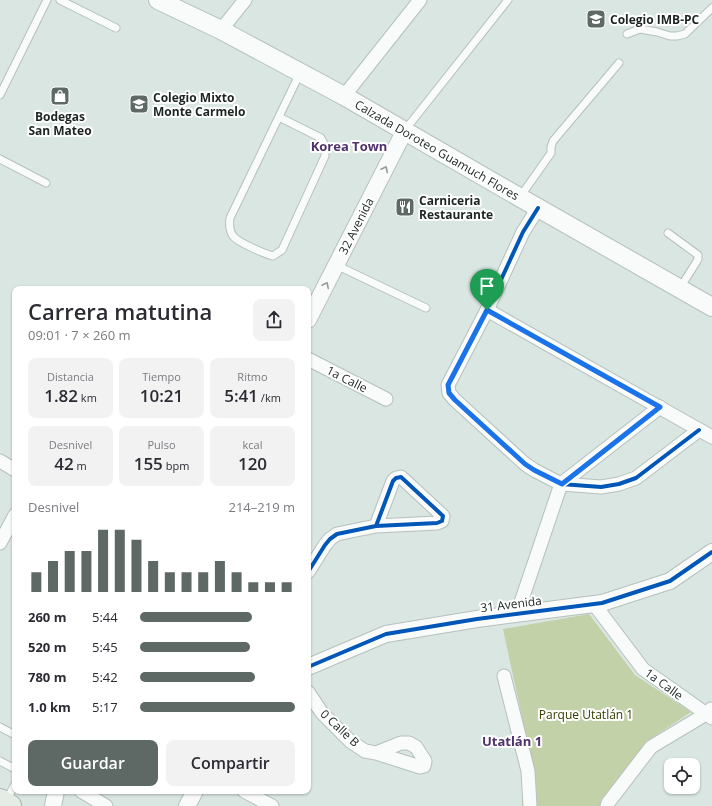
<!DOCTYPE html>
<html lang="es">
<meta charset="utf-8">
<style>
body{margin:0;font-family:"Open Sans",sans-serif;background:#f2f2f3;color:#2b2b33;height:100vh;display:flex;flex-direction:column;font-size:15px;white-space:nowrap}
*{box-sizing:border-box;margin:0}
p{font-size:13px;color:#7c7c81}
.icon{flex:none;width:22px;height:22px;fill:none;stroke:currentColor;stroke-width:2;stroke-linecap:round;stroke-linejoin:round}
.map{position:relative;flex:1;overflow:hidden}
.drawer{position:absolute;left:12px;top:286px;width:299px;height:508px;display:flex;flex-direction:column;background:#fff;border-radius:8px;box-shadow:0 1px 3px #0004}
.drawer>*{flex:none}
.tools{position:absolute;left:664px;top:758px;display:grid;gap:8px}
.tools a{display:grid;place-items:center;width:36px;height:36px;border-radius:8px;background:#fff;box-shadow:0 1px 3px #0004;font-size:20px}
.pin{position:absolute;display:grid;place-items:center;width:34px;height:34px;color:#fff;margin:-41px -17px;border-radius:50% 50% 50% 0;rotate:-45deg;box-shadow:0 0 4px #0007}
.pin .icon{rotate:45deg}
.round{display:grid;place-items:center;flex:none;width:42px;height:42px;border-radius:8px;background:#f2f2f3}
.headline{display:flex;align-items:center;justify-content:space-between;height:68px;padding:0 16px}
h1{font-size:22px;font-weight:600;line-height:30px}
.figures{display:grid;grid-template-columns:repeat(3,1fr);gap:6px;height:68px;padding:4px 16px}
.figures div{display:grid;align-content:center;border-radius:8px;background:#f2f2f3;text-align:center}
.figures b{font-size:17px;font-weight:600}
.figures small{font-size:11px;font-weight:400}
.figures p{font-size:11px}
.chart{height:112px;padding:8px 16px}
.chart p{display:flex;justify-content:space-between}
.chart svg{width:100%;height:72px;margin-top:4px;stroke:#5e6965;stroke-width:6}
.button{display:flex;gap:8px;margin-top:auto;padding:8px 16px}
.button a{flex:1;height:46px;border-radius:8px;background:#5e6965;color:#fff;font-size:16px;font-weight:600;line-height:46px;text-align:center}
.button a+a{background:#f2f2f3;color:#2b2b33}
ul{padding:0 16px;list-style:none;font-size:13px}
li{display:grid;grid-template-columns:64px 48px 1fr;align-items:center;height:30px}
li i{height:10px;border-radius:5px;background:#5e6965}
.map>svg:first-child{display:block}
.green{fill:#c3d1a9}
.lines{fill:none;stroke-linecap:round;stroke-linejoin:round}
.service-casing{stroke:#b6c0bd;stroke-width:9}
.minor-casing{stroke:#b6c0bd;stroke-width:15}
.tertiary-casing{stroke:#b6c0bd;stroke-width:18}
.secondary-casing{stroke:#b6c0bd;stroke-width:20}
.trunk-casing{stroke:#a8b6ac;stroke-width:24}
.service{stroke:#f9fbfa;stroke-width:7}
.minor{stroke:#f9fbfa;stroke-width:13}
.tertiary{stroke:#f9fbfa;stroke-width:16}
.secondary{stroke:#f9fbfa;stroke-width:18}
.trunk{stroke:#e5ece6;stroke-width:22}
.cycleway-casing{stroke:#fff;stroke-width:6}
.cycleway{stroke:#0057b8;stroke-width:4}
.oneway{stroke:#969b99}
.route-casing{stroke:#fff;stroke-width:8}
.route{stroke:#1a73e8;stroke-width:5}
.labels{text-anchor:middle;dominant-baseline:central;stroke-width:4;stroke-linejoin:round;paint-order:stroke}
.poi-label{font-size:12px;font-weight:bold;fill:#1c2522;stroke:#fff;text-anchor:start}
.street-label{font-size:12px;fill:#1c2522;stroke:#fff}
.park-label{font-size:12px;fill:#343d00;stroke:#fff}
.neighbourhood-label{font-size:13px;font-weight:bold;fill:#4f316b;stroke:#fff}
</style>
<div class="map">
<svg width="712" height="806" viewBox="0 0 712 806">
<rect width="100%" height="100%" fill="#d9e6e1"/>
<path class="green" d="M 589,614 L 635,675 L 691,712 L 647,741 L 601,800 L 600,806 L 522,806 L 527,740 L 503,629 Z"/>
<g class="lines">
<g class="service-casing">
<g id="service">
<path d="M 60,0 L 116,28"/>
<path d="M 627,34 L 640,29 L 657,32 L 670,36 L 677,36 L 685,34 L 712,8"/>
<path d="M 0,95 L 47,0"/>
<path d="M 279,117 L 321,138 L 325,146 L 325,156 L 282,250 L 273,256 C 265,254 237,242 233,236 C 229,230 229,225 230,218 L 300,73"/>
<path d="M 405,130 L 508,0"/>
<path d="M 0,159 L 46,183"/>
<path d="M 520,197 L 551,153 L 551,147 L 553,141 L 619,63"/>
<path d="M 668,233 L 698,255 L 698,259 L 697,261 L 680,288"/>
<path d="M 336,265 L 426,308"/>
<path d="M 0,727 L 15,735"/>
<path d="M 0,761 L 15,769"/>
<path d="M 6,801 L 15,784"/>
</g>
</g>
<g class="minor-casing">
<g id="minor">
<path d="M 221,30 L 245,0"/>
<path d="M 344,96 L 420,0"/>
<path d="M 538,208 L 523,232 L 487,310 L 448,385 L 449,393 L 455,400 L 525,464 L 534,470 L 561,484 L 601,487 L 619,484 L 636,478 L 699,430"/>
<path d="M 487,310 L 712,437"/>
<path d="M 308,359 L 386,399"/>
<path d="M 0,461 L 15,470"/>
<path d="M 0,543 L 15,515"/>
<path d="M 308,572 L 325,545 L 330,539 L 337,534 L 376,526 L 437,523 L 442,521 L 443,516 L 401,477 L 396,478 L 393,481 L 376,526"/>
<path d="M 594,604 L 643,669 L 712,718"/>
<path d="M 517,614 L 561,484 L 660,407"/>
<path d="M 504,676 L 528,771 L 530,806"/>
<path d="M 308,692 L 322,713 L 350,741 L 365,751 L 376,753 L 420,767 L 424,766 L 425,761 L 416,747 L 409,743 L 401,743 L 376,753"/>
<path d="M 81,791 L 106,806"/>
<path d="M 244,791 L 272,806"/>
<path d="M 607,806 L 608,803 L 651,747 L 706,714 L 711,709"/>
</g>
</g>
<g class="tertiary-casing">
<g id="tertiary">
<path d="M 308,320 L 404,132"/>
<path d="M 308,667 L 386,634 L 477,619 L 602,603 L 670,581 L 712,552"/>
<path d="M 53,806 L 56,791"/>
<path d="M 187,806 L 195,791"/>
</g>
</g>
<g class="secondary-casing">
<path id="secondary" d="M 158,0 L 221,30 L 344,96 L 519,197 L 712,307"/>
</g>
<g class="trunk-casing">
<path id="trunk" d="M 0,800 L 10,806"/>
</g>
<use href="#service" class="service"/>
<use href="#minor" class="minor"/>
<use href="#tertiary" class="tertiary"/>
<use href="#secondary" class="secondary"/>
<use href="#trunk" class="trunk"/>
<g class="cycleway-casing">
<g id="cycleway">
<path d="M 538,208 L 523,232 L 487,310 L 448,385 L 449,393 L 455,400 L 525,464 L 534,470 L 561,484 L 601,487 L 619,484 L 636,478 L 699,430"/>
<path d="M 308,572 L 325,545 L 330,539 L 337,534 L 376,526 L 437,523 L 442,521 L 443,516 L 401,477 L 396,478 L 393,481 L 376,526"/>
<path d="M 308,667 L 386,634 L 477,619 L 602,603 L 670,581 L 712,552"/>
</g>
</g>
<use href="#cycleway" class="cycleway"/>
</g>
<defs><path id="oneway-chevron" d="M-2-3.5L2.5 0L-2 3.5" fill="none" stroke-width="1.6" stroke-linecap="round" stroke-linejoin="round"/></defs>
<g class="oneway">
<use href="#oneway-chevron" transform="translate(385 169) rotate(-63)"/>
<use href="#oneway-chevron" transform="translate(326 285) rotate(-63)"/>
</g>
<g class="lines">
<g class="route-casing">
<path id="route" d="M 487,310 L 660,407 L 562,484 L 534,470 L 525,464 L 455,400 L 449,393 L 448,385 Z"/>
</g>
<use href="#route" class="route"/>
</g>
<defs>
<g id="school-square" transform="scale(1)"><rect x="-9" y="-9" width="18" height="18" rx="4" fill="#5e6965" stroke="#fff"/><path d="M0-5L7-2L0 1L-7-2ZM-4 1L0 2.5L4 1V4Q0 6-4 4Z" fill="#fff"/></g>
<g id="shop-square" transform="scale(1)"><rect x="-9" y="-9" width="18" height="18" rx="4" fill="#5e6965" stroke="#fff"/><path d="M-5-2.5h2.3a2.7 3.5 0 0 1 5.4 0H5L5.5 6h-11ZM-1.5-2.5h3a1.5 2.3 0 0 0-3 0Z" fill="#fff"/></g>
<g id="restaurant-square" transform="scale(1)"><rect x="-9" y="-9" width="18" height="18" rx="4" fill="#5e6965" stroke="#fff"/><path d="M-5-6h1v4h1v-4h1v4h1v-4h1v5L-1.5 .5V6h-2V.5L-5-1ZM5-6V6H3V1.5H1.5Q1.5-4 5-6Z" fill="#fff"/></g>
</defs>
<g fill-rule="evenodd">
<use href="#school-square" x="596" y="19"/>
<use href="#shop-square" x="60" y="96"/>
<use href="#school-square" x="139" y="104"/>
<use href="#restaurant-square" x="405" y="207"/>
</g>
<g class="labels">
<g class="poi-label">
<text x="610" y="19">Colegio IMB-PC</text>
<text x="153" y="97">Colegio Mixto<tspan x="153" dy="14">Monte Carmelo</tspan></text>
<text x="60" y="116" text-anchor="middle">Bodegas<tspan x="60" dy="14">San Mateo</tspan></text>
<text x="419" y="200">Carniceria<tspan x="419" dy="14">Restaurante</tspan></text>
</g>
<g class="street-label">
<text transform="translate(437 150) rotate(30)">Calzada Doroteo Guamuch Flores</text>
<text transform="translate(356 226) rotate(-63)">32 Avenida</text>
<text transform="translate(347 379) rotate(27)">1a Calle</text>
<text transform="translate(511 604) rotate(-7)">31 Avenida</text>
<text transform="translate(664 684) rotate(36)">1a Calle</text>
<text transform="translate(340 728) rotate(43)">0 Calle B</text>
</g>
<g class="park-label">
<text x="586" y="714">Parque Utatlán 1</text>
</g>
<g class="neighbourhood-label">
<text x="349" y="146">Korea Town</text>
<text x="512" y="741">Utatlán 1</text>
</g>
</g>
</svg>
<div class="tools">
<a><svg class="icon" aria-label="locate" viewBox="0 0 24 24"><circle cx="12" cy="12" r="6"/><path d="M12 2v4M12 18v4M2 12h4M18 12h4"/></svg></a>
</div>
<div class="pin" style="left:487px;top:310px;background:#1e9e55"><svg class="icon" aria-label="arrive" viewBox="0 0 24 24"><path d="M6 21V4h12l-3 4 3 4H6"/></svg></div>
<section class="drawer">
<div class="headline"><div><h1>Carrera matutina</h1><p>09:01 · 7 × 260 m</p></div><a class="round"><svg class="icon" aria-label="share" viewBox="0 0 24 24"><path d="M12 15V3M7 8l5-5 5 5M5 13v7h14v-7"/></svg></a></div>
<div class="figures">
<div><p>Distancia</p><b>1.82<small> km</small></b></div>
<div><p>Tiempo</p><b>10:21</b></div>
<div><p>Ritmo</p><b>5:41<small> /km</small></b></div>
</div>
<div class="figures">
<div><p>Desnivel</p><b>42<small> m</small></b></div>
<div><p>Pulso</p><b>155<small> bpm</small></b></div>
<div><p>kcal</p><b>120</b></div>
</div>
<div class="chart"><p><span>Desnivel</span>214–219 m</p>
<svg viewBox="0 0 160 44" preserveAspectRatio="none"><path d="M5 44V32M15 44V25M25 44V19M35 44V19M45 44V6M55 44V6M65 44V12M75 44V25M85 44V32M95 44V32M105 44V32M115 44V25M125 44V32M135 44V38M145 44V38M155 44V38"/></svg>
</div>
<ul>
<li><b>260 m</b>5:44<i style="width:72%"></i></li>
<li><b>520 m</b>5:45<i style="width:71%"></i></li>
<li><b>780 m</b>5:42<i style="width:74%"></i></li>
<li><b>1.0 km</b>5:17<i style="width:100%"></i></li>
</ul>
<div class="button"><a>Guardar</a><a>Compartir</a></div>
</section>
</div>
